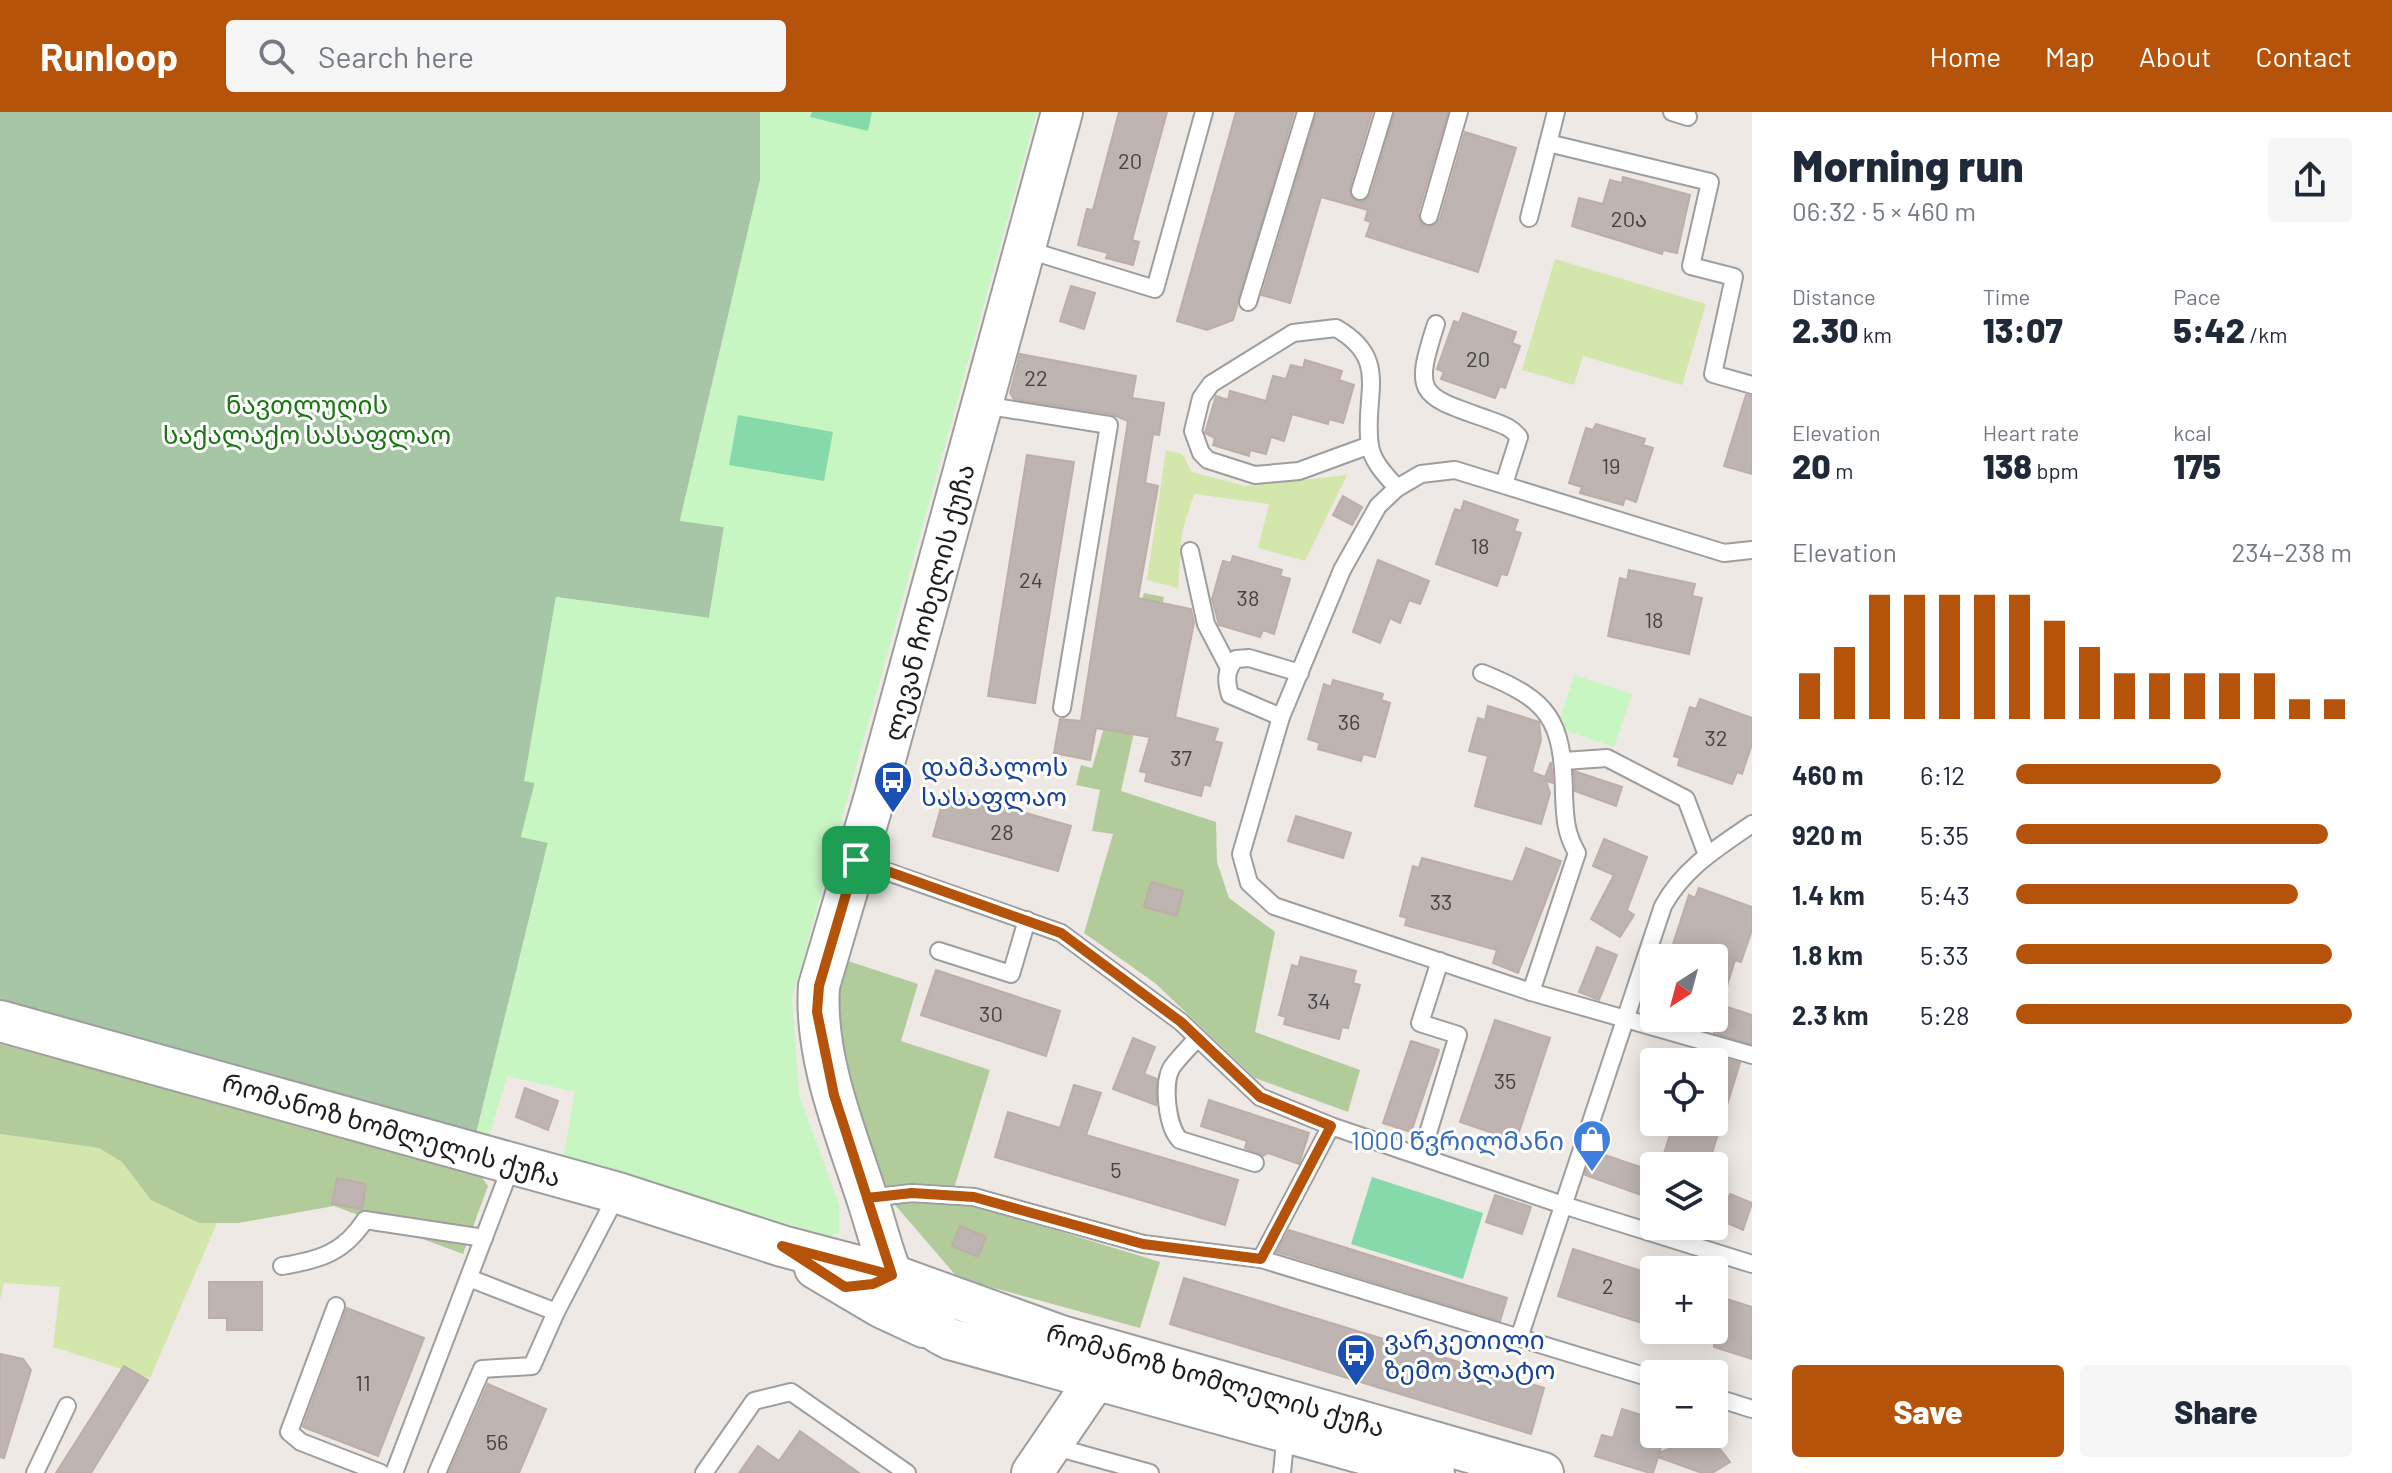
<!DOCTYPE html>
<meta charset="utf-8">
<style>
body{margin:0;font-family:Barlow,"Noto Sans Georgian",sans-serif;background:#f6f6f7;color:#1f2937;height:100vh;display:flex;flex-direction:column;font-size:30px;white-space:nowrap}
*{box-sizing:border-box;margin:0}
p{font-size:26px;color:#747a83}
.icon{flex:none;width:44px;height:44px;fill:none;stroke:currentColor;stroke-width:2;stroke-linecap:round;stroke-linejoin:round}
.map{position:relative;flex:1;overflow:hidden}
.side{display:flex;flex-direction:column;background:#fff;width:640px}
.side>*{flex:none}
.needle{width:52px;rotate:216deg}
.tools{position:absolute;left:1640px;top:832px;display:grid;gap:16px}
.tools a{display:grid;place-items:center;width:88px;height:88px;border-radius:8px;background:#fff;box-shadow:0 4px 20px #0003;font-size:40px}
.pin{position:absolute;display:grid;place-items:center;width:68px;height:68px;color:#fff;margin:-34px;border-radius:16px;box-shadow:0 4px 12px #0006}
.round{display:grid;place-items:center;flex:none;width:84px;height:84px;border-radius:8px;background:#f6f6f7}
.overview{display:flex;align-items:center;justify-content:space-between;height:136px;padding:0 40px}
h1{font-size:44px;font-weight:800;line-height:60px}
.figures{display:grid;grid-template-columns:repeat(3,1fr);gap:12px;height:136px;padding:8px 40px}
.figures div{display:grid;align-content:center}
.figures b{font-size:34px;font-weight:800}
.figures small{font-size:22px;font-weight:400}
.figures p{font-size:22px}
.chart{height:224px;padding:16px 40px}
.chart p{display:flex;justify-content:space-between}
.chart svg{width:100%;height:144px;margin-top:8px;stroke:#b45309;stroke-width:6}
.primary-button{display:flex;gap:16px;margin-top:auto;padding:16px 40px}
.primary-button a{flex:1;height:92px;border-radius:8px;background:#b45309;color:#fff;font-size:32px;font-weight:800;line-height:92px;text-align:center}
.primary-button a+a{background:#f6f6f7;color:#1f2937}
ul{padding:0 40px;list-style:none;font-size:26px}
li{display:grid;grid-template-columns:128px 96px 1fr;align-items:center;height:60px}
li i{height:20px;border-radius:10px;background:#b45309}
header{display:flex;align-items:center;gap:48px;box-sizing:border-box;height:112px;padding:0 40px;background:#b45309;color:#fff}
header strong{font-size:38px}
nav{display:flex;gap:44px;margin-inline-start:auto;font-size:28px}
.search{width:560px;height:72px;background:#f6f6f7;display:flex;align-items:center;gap:20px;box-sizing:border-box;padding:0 28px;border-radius:8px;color:#747a83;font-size:30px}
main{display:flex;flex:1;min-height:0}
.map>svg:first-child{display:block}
.grass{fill:#d3e6ac}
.forest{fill:#b2cb9b}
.cemetery{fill:#a7c6a6}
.park{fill:#c8f6c3}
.pitch{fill:#86d9aa}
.building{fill:#beb4b1;stroke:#bfada7;stroke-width:2}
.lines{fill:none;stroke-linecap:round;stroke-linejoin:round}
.service-casing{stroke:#9e9e9e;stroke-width:20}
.tertiary-casing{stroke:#9e9e9e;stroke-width:44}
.service{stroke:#fff;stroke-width:16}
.tertiary{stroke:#fff;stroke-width:40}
.route-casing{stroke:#fff;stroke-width:16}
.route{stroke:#b45309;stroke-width:10}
.labels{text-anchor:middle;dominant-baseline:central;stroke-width:6;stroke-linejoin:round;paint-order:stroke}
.number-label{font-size:22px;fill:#454342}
.park-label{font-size:26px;fill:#1a7611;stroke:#fff}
.street-label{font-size:26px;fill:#1d1d1d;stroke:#fff}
.transit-label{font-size:26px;fill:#164399;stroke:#fff;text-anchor:start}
.shop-label{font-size:26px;fill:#366cbe;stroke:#fff;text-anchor:end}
</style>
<header>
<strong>Runloop</strong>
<div class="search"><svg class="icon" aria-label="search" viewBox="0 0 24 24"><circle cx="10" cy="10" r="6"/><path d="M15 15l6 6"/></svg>Search here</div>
<nav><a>Home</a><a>Map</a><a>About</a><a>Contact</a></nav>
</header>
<main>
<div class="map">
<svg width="1752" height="1361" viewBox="0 0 1752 1361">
<rect width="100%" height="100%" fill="#eee9e4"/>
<g class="grass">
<path d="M 1555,147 L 1706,192 L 1682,273 L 1583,244 L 1574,273 L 1522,258 Z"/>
<path d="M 1166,338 L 1182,342 L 1192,360 L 1245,374 L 1347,363 L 1305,449 L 1258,436 L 1269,392 L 1194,382 L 1182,420 L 1178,476 L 1147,468 Z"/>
<path d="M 0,1022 L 99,1036 L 122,1050 L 151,1088 L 199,1111 L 217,1111 L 150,1266 L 53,1235 L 60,1175 L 4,1171 L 0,1188 Z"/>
</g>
<g class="forest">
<path d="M 1144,481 L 1164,485 L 1121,679 L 1216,710 L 1217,750 L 1229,786 L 1275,820 L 1255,920 L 1360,958 L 1348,1000 L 1255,966 L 1155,871 L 1084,821 L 1113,722 L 1092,719 L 1100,678 L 1076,673 L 1081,653 L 1092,656 Z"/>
<path d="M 845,848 L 918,872 L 901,929 L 990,958 L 951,1086 L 1160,1150 L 1140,1216 L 958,1166 L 872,1066 L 855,1015 L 836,899 Z"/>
<path d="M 0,932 L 477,1059 L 488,1074 L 463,1142 L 334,1094 L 238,1111 L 199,1111 L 151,1088 L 122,1050 L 99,1036 L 0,1022 Z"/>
</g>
<path class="cemetery" d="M 0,0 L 760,0 L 760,68 L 680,408 L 724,415 L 709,506 L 556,485 L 525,669 L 535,670 L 521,725 L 548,730 L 476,1022 L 0,890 Z"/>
<g class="park">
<path d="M 760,0 L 1037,0 L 792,887 L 799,983 L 839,1093 L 839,1121 L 827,1124 L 563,1046 L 575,980 L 507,964 L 489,1025 L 476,1022 L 548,731 L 521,725 L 535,671 L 524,669 L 556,485 L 709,506 L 724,415 L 680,409 L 760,68 Z"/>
<path d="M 1574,563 L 1632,582 L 1614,635 L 1557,616 Z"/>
</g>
<g class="pitch">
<path d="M 812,0 L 872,0 L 868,19 L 810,5 Z"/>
<path d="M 738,303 L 833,320 L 824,369 L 729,353 Z"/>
<path d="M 1372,1065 L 1483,1101 L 1463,1167 L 1351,1132 Z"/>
</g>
<g class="building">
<path d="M 1119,0 L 1167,0 L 1132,128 L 1139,130 L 1133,153 L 1106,146 L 1108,141 L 1078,133 L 1087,97 L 1093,98 Z"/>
<path d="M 1236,0 L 1294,0 L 1233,208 L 1207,218 L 1177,209 Z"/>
<path d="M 1317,0 L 1372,0 L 1349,77 L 1353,87 L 1362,90 L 1371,82 L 1395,0 L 1448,0 L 1418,101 L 1421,111 L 1427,115 L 1440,107 L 1465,20 L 1516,36 L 1478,160 L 1366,124 L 1371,110 L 1365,108 L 1368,98 L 1321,85 L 1290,191 L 1262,183 Z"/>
<path d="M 1623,65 L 1690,83 L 1677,141 L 1663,138 L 1662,142 L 1572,114 L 1579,86 L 1603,92 L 1610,68 L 1622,71 Z"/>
<path d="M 1071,174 L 1095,181 L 1084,217 L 1060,209 Z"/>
<path d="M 1463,201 L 1516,220 L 1512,231 L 1520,234 L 1505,276 L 1500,274 L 1495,286 L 1441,267 L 1444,260 L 1437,257 L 1454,209 L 1459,211 Z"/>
<path d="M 1020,242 L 1136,264 L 1132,286 L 1164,291 L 1159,323 L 1153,322 L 1145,371 L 1158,374 L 1138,486 L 1191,497 L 1194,511 L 1175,605 L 1218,617 L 1214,629 L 1222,631 L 1210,674 L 1204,672 L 1201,684 L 1145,669 L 1147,661 L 1140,659 L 1150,625 L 1096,616 L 1090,648 L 1054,641 L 1060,607 L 1081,609 L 1128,309 L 1111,302 L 1014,287 L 1010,281 Z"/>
<path d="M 1305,248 L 1342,259 L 1339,268 L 1354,273 L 1343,311 L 1329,307 L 1328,312 L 1292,302 L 1284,329 L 1271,325 L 1266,342 L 1250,338 L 1249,344 L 1213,333 L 1215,326 L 1205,321 L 1216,284 L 1228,288 L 1230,279 L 1266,289 L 1273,264 L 1286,267 L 1291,253 L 1303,256 Z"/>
<path d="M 1746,283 L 1752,284 L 1752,362 L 1724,354 Z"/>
<path d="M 1596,312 L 1645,327 L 1643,333 L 1653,336 L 1636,390 L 1625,386 L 1623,393 L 1580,381 L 1582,375 L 1569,371 L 1586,316 L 1593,318 Z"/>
<path d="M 1027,343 L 1074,350 L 1035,591 L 988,584 Z"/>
<path d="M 1343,384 L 1362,395 L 1352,413 L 1333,403 Z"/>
<path d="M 1464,389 L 1518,408 L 1514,419 L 1521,421 L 1507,463 L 1501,462 L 1497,474 L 1436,452 L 1455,397 L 1461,399 Z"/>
<path d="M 1233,444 L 1282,458 L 1280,464 L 1290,467 L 1274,522 L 1263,518 L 1260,525 L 1219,513 L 1212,487 L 1223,449 L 1231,451 Z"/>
<path d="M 1378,448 L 1429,469 L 1420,492 L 1409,488 L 1400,511 L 1390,506 L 1380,531 L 1353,520 Z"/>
<path d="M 1629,458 L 1695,472 L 1692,484 L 1702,486 L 1689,542 L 1608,524 L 1620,466 L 1627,468 Z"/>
<path d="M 1333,568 L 1383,582 L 1381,588 L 1390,591 L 1375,645 L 1363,642 L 1361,649 L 1318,637 L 1320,631 L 1308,627 L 1324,572 L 1331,575 Z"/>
<path d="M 1700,587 L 1752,606 L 1752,632 L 1742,662 L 1737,660 L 1732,672 L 1678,653 L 1680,646 L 1674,644 L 1690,595 L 1696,597 Z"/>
<path d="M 1488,594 L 1539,610 L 1541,628 L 1532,660 L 1545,665 L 1551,650 L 1553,671 L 1546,669 L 1550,681 L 1541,712 L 1475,694 L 1488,644 L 1469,639 L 1478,606 L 1485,608 Z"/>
<path d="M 1574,659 L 1622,675 L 1616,694 L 1575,679 Z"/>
<path d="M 946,678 L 1071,714 L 1058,759 L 933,724 Z"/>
<path d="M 1296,704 L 1351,721 L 1343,746 L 1288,729 Z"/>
<path d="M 1604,727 L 1647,745 L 1627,798 L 1634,803 L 1620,825 L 1591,807 L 1614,763 L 1593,754 Z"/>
<path d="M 1526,736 L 1561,749 L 1518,861 L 1493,851 L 1497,838 L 1405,813 L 1407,806 L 1400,804 L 1413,754 L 1419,756 L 1422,746 L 1513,770 Z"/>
<path d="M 1151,770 L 1183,779 L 1177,804 L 1144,795 Z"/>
<path d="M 1699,776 L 1752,795 L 1752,818 L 1741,850 L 1735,848 L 1721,893 L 1752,903 L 1752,932 L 1714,921 L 1714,846 L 1689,846 L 1677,842 L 1679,834 L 1673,832 L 1689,783 L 1695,786 Z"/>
<path d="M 1597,835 L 1617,843 L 1599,888 L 1579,880 Z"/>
<path d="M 1301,845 L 1356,859 L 1353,871 L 1360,873 L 1348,916 L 1342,915 L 1339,927 L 1284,912 L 1286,905 L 1279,903 L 1292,853 L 1298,855 Z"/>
<path d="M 936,858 L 1060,899 L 1046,944 L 921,903 Z"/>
<path d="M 1495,908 L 1550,926 L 1516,1029 L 1460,1010 Z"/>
<path d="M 1133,926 L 1155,935 L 1144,962 L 1157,967 L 1156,993 L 1113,977 Z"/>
<path d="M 1411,929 L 1439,938 L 1411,1020 L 1383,1011 Z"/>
<path d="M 1714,944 L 1740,951 L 1708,1054 L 1660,1054 L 1674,1010 L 1714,1010 Z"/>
<path d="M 1074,973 L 1101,981 L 1086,1023 L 1238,1068 L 1225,1113 L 995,1045 L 1008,1000 L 1060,1016 Z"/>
<path d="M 525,976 L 558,989 L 548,1018 L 516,1005 Z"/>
<path d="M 1209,988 L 1309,1021 L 1299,1052 L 1268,1041 L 1263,1044 L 1245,1036 L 1247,1029 L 1201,1014 Z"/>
<path d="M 1593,1039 L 1649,1058 L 1641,1083 L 1585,1063 Z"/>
<path d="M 337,1066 L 366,1072 L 362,1097 L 332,1092 Z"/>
<path d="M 1730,1082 L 1752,1091 L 1743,1118 L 1720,1108 Z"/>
<path d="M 1495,1083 L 1531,1095 L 1522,1122 L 1486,1110 Z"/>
<path d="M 960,1114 L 986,1125 L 978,1145 L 952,1134 Z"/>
<path d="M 1289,1118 L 1507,1186 L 1500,1209 L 1277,1140 Z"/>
<path d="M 1573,1137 L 1654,1163 L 1654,1215 L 1558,1184 Z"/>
<path d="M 1184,1166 L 1544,1276 L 1531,1322 L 1170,1212 Z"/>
<path d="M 209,1170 L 262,1170 L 262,1218 L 227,1218 L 227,1206 L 209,1206 Z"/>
<path d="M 1714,1183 L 1752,1195 L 1752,1247 L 1714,1235 Z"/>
<path d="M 347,1196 L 424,1226 L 378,1344 L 303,1315 Z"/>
<path d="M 0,1242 L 23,1247 L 31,1258 L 4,1346 L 0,1345 Z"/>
<path d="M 124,1254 L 148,1268 L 91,1361 L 56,1361 Z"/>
<path d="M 488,1272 L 546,1297 L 519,1361 L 449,1361 Z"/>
<path d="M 1622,1297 L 1654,1307 L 1654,1322 L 1665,1322 L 1659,1341 L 1692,1327 L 1720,1337 L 1730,1350 L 1712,1361 L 1702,1361 L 1658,1345 L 1653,1361 L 1650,1361 L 1595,1344 L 1602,1323 L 1613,1326 Z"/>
<path d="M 800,1319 L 859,1361 L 739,1361 L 758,1334 L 779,1349 Z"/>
</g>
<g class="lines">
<g class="service-casing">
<g id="service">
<path d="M 1672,0 L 1688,5"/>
<path d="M 1548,31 L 1710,70 L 1691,154 L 1734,165 L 1713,262 L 1752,273"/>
<path d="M 1360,79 L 1384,0"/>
<path d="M 1429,104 L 1459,0"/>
<path d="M 1529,106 L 1556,0"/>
<path d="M 1025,137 L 1155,177 L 1204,0"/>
<path d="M 1248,190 L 1306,0"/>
<path d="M 1436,212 C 1413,283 1419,283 1487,307 C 1500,312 1510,314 1519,325 L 1504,372"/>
<path d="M 983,293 L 1109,313 L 1062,596"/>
<path d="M 1370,333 L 1299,359 L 1255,363 L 1208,348 L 1201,341 L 1193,319 L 1201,286 L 1211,272 L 1293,221 L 1336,216 C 1392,248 1362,284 1370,334 C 1373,351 1386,363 1397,376"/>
<path d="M 1752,438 L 1724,441 L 1455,358 L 1421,362 L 1397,376 L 1378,394 L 1342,458 L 1281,605 L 1241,742 L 1249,771 L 1274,794 L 1531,880 L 1752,943"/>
<path d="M 1190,439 L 1206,512 L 1228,554"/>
<path d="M 1482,561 C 1549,588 1563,607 1564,682 C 1565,705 1565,720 1577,741 L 1531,880"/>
<path d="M 1281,605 L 1230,583 C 1226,569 1225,558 1236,547 L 1249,546 L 1300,561"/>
<path d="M 1564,649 L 1607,646 L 1686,687 L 1707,743"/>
<path d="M 857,749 L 1061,821 L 1181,910 L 1260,985 L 1331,1014 L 1563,1093 L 1752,1152"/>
<path d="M 939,839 L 1011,862 L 1027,808"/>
<path d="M 1197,926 C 1189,936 1179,945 1172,955 C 1162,971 1167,1015 1180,1028 L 1255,1051"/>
<path d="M 1421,1044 L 1458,923 L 1420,911 L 1440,849"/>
<path d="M 869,1086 L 912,1081 L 974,1085 L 1143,1132 L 1261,1147 L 1654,1267"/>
<path d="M 1261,1147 L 1331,1014"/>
<path d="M 282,1154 C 319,1148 344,1141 365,1108 L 484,1126"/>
<path d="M 469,1166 L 556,1200 L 617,1083"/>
<path d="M 336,1194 L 289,1320 L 301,1330 L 381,1361"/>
<path d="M 1519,1226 L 1663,794 C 1684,756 1717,736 1752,712"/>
<path d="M 1714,1285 L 1752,1297"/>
<path d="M 1052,1334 L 1150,1361"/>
<path d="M 35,1361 L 67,1294"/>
<path d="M 394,1361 L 512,1052"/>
<path d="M 437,1361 L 482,1257 L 532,1254 L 556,1200"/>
<path d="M 704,1361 L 754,1289 L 791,1280 L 907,1361"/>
<path d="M 1282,1361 L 1286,1320"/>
</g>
</g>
<g class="tertiary-casing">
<g id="tertiary">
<path d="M 1062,0 L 875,684 L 819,874 C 814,946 846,1021 868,1089 C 878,1119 885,1153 901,1182 C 913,1202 929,1217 950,1227 L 1434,1361"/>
<path d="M 0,909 L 618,1081 L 782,1134 L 892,1163 L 1061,1224 L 1543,1361"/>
<path d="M 815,1156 L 881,1195 L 924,1215"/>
<path d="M 1032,1361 L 1096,1267 L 1103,1246"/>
</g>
</g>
<use href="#service" class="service"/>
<use href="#tertiary" class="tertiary"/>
</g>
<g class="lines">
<g class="route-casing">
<path id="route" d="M 856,748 L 819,874 L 817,900 L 834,983 L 892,1163 L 782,1134 L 845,1175 L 873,1172 L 892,1163 L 867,1086 L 912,1081 L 974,1085 L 1143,1132 L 1261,1147 L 1331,1014 L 1260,985 L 1181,910 L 1061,821 L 856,748"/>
</g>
<use href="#route" class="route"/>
</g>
<defs>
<g id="bus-pin" transform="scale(2)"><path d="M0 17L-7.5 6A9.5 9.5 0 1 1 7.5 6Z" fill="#1a4fb4" stroke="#fff"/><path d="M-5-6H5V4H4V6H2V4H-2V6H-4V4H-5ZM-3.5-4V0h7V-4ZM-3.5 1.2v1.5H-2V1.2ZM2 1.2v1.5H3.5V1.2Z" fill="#fff"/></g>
<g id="shop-pin" transform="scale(2)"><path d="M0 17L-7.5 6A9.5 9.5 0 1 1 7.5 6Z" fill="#3f7fe0" stroke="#fff"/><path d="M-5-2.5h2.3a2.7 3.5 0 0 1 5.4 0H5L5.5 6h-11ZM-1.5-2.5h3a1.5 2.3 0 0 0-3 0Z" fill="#fff"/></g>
</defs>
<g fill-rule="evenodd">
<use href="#bus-pin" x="893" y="668"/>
<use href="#shop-pin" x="1592" y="1027"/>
<use href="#bus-pin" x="1356" y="1241"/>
</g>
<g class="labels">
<g class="number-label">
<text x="1130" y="48">20</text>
<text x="1629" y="106">20ა</text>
<text x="1478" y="246">20</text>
<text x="1036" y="265">22</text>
<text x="1611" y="353">19</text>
<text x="1480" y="433">18</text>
<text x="1031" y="467">24</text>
<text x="1248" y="485">38</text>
<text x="1654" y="507">18</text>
<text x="1349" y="609">36</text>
<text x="1716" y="625">32</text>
<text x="1181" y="645">37</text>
<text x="1002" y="719">28</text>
<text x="1441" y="789">33</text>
<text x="1319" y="888">34</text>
<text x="991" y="901">30</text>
<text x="1505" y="968">35</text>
<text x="1116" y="1057">5</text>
<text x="1608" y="1173">2</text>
<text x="363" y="1270">11</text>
<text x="497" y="1329">56</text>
</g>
<g class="park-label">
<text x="307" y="291">ნავთლუღის<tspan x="307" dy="30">საქალაქო სასაფლაო</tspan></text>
</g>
<g class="street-label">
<text transform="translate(928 490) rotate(-75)">ლევან ჩოხელის ქუჩა</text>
<text transform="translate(392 1017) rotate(16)">რომანოზ ხომლელის ქუჩა</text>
<text transform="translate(1216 1267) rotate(16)">რომანოზ ხომლელის ქუჩა</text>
</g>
<g class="transit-label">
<text x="921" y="653">დამპალოს<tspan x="921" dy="30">სასაფლაო</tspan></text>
<text x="1384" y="1226">ვარკეთილი<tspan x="1384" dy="30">ზემო პლატო</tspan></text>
</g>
<g class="shop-label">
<text x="1564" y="1027">1000 წვრილმანი</text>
</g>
</g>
</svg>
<div class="tools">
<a><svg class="needle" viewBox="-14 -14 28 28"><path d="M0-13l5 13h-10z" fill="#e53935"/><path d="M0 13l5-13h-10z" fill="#747a83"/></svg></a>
<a><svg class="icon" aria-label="locate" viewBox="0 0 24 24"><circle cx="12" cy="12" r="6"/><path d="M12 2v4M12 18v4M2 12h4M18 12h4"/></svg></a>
<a><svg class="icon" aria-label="layers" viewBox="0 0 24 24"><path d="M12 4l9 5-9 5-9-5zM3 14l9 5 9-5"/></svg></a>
<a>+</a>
<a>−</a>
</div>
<div class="pin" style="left:856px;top:748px;background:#1e9e55"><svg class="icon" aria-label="arrive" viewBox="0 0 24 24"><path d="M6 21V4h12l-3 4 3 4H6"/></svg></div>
</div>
<section class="side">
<div class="overview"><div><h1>Morning run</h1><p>06:32 · 5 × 460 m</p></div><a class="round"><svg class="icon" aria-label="share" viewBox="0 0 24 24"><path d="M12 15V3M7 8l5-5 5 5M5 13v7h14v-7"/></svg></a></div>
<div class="figures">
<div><p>Distance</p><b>2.30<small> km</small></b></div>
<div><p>Time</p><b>13:07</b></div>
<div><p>Pace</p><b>5:42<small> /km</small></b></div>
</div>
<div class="figures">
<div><p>Elevation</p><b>20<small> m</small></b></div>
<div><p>Heart rate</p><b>138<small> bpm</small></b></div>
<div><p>kcal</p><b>175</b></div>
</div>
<div class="chart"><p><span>Elevation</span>234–238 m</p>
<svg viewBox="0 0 160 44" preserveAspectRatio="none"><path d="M5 44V30M15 44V22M25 44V6M35 44V6M45 44V6M55 44V6M65 44V6M75 44V14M85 44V22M95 44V30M105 44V30M115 44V30M125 44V30M135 44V30M145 44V38M155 44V38"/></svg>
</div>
<ul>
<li><b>460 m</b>6:12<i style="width:61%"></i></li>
<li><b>920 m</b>5:35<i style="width:93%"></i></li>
<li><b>1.4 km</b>5:43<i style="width:84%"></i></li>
<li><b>1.8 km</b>5:33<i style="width:94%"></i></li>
<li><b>2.3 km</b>5:28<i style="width:100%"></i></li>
</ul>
<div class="primary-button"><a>Save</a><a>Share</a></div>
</section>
</main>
